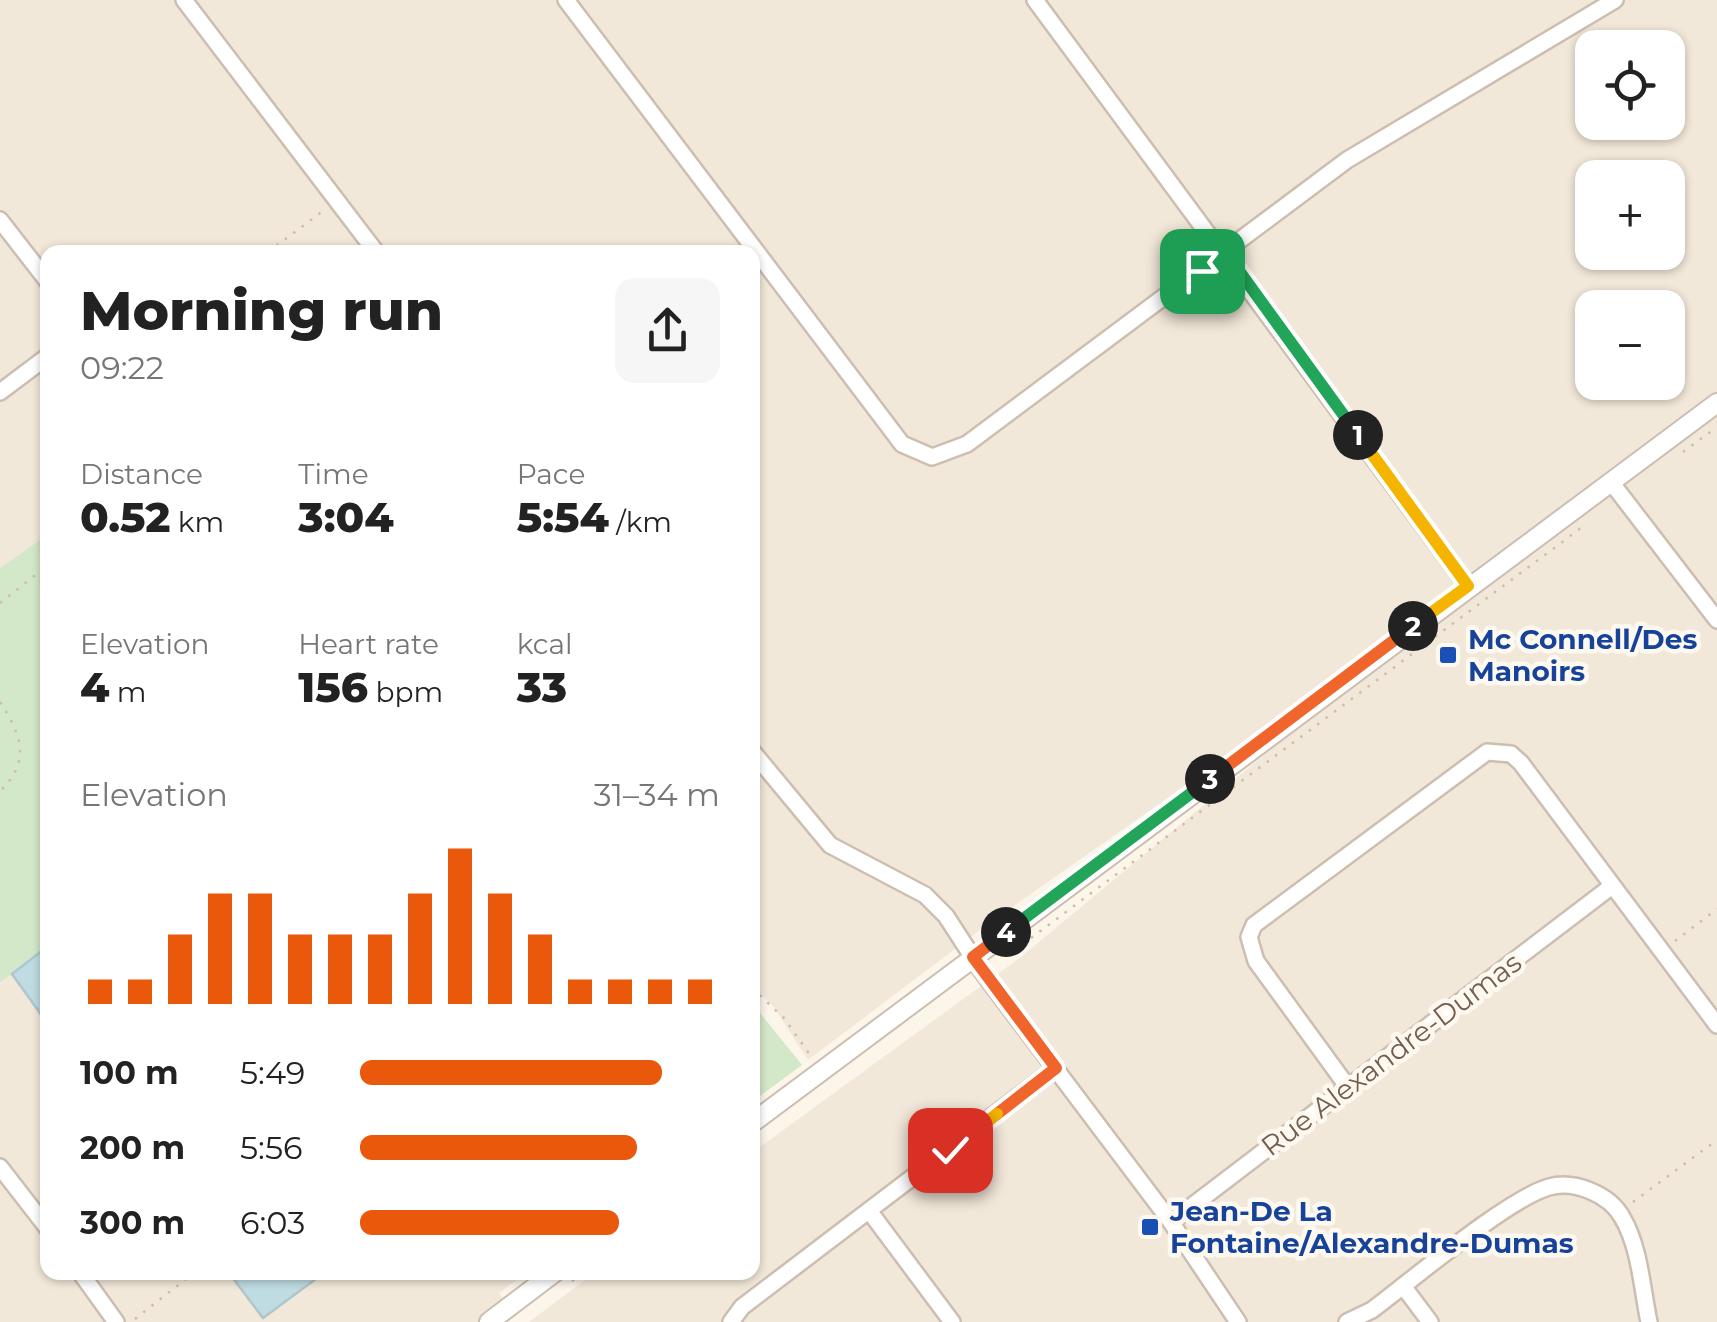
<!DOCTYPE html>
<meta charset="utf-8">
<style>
body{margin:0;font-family:Montserrat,sans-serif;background:#f6f6f6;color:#222;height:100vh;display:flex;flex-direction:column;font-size:38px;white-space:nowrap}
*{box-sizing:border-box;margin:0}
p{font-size:32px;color:#767676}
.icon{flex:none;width:55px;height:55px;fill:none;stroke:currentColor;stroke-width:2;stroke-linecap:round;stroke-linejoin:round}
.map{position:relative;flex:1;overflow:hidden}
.drawer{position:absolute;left:40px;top:245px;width:720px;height:1035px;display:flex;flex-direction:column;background:#fff;border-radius:20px;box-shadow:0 2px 8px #0004}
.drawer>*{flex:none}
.buttons{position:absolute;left:1575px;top:30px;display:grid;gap:20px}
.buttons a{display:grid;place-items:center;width:110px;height:110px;border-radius:20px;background:#fff;box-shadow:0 2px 8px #0004;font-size:50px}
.pin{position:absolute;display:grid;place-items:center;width:85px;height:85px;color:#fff;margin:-42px;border-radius:20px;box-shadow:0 5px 15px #0006}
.km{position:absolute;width:50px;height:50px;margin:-25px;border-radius:50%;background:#222;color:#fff;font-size:28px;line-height:50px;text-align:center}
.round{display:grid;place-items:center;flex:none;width:105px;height:105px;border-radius:20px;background:#f6f6f6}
.summary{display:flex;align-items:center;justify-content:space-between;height:170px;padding:0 40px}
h1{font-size:55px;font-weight:800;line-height:75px}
.figures{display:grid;grid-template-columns:repeat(3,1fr);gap:15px;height:170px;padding:10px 40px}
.figures div{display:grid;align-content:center}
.figures b{font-size:42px;font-weight:800}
.figures small{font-size:28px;font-weight:400}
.figures p{font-size:28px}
.chart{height:280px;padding:20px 40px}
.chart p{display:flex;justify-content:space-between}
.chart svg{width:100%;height:180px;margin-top:10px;stroke:#ea580c;stroke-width:6}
ul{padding:0 40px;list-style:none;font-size:32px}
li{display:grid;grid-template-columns:160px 120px 1fr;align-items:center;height:75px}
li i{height:25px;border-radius:12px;background:#ea580c}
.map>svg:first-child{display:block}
.residential{fill:#f2e8d9;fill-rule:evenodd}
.green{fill:#d3e8c9}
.water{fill:#bfdce3;stroke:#a7cad4;stroke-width:2.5}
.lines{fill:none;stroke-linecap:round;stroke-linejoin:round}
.minor-casing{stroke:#ccbeb0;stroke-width:20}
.tertiary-casing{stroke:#ccbeb0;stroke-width:22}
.path{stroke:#d3bba6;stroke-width:2.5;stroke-dasharray:2.5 8;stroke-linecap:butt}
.minor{stroke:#fff;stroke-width:15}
.tertiary{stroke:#fff;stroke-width:18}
.split-1-casing{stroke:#fff;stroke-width:20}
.split-2-casing{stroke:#fff;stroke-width:20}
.split-3-casing{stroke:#fff;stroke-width:20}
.split-4-casing{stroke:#fff;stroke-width:20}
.split-5-casing{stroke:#fff;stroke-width:20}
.split-6-casing{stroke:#fff;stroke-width:20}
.split-1{stroke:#22a559;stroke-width:12}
.split-2{stroke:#f5b400;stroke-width:12}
.split-3{stroke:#f0652b;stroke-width:12}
.split-4{stroke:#22a559;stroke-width:12}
.split-5{stroke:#f0652b;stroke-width:12}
.split-6{stroke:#f5b400;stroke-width:12}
.transit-dot{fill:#1a4fb4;stroke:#fef9f0;stroke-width:4}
.labels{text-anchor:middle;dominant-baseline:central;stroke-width:9;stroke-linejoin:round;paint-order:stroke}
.transit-label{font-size:28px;font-weight:bold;fill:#164399;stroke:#fef9f0;text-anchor:start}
.street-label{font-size:28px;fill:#745e4f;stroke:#fef9f0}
</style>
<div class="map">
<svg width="1717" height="1322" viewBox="0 0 1717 1322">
<rect width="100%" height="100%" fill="#fbf5ea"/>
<g class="residential">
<path d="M 0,0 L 1717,0 L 1717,1322 L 529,1322 L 594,1273 L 752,1272 L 753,1152 L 1021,957 L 1453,598 L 988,924 L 808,1060 L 773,1006 L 753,988 L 752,252 L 48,252 L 47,356 L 0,392 ZM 1592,48 L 1668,48 L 1668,122 L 1592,122 ZM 1592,178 L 1668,178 L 1668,252 L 1592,252 ZM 1592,308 L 1668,308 L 1668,382 L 1592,382 Z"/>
<path d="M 47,366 L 47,535 L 0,568 L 0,399 Z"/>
<path d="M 12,974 L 47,1023 L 48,1272 L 229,1273 L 263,1317 L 324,1273 L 526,1273 L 499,1293 L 509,1307 L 489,1322 L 0,1322 L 0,984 Z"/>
</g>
<g class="green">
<path d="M 47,535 L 47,947 L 0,983 L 0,568 Z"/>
<path d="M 752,1003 L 802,1065 L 753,1101 L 752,1101 Z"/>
</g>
<g class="water">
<path d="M 47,947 L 47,1023 L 12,974 Z"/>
<path d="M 229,1273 L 324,1273 L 263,1318 Z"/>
</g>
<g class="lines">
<g class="minor-casing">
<g id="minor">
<path d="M 184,0 L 376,252"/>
<path d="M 566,0 L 902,444 L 932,457 L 967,444 L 1347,160 L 1615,0"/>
<path d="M 1035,0 L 1468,586"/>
<path d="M 0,220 L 48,282"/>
<path d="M 0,392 L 48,356"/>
<path d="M 1611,482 L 1717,620"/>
<path d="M 752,751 L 830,845 L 925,895 L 946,916 L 981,970 L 1171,1222 L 1238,1322"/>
<path d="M 1347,1086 L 1256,961 L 1249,937 L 1254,925 L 1487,752 L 1511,754 L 1521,763 L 1717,1025"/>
<path d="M 0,1167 L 48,1229"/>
<path d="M 870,1212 L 952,1322"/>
<path d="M 1171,1222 L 1612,886"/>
<path d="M 80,1272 L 116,1322"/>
<path d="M 1403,1286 L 1430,1322"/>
<path d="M 731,1322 L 742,1307 L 1056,1068"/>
<path d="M 1347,1322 L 1372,1310 C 1411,1281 1507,1199 1549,1187 C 1574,1180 1609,1194 1622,1217 C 1640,1247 1642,1289 1649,1322"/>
</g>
</g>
<g class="tertiary-casing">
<g id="tertiary">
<path d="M 752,1123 L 1717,403"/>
<path d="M 489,1322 L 555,1272"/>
</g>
</g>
<g class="path">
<path d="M 268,252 L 323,211"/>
<path d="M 1683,452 L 1713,430"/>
<path d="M 0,603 L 48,565"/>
<path d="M 0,702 C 21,734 32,761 0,791"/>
<path d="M 1031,938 L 1585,525"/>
<path d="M 1675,941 L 1717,909"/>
<path d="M 12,974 L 48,1023"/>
<path d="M 752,988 L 784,1018 L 810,1055"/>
<path d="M 1633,1202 L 1717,1140"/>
<path d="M 229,1272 L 263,1318 L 324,1272"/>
<path d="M 572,1281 L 583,1272"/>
<path d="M 135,1319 L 195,1272"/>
</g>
<use href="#minor" class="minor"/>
<use href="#tertiary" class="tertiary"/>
</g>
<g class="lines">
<g class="split-1-casing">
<path id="split-1" d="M 1202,271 L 1226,253 L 1358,435"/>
</g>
<g class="split-2-casing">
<path id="split-2" d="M 1358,435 L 1468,586 L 1413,626"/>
</g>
<g class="split-3-casing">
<path id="split-3" d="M 1210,779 L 1413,626"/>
</g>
<g class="split-4-casing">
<path id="split-4" d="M 1006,932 L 1210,779"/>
</g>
<g class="split-5-casing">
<path id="split-5" d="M 997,1114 L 1056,1068 L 973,957 L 1006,932"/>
</g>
<g class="split-6-casing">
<path id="split-6" d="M 950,1150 L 997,1114"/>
</g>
<use href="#split-1" class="split-1"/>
<use href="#split-2" class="split-2"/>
<use href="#split-3" class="split-3"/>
<use href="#split-4" class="split-4"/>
<use href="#split-5" class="split-5"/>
<use href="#split-6" class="split-6"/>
</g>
<g class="transit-dot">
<rect x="1438" y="645" width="20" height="20" rx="5"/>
<rect x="1140" y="1217" width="20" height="20" rx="5"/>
</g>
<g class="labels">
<g class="transit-label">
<text x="1468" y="639">Mc Connell/Des<tspan x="1468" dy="32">Manoirs</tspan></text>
<text x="1170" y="1211">Jean-De La<tspan x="1170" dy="32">Fontaine/Alexandre-Dumas</tspan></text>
</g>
<g class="street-label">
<text transform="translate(1391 1054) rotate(-37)">Rue Alexandre-Dumas</text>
</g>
</g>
</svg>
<div class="buttons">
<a><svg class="icon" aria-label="locate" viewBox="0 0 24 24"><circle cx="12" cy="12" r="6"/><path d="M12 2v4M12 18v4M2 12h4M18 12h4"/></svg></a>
<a>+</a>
<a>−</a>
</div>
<div class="pin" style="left:1202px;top:271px;background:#1e9e55"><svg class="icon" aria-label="arrive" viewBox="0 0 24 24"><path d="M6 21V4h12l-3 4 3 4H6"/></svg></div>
<div class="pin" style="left:950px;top:1150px;background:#d93025"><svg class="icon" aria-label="check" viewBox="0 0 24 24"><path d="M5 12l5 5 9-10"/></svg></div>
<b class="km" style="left:1358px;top:435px">1</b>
<b class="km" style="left:1413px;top:626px">2</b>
<b class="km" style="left:1210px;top:779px">3</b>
<b class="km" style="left:1006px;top:932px">4</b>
<section class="drawer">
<div class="summary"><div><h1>Morning run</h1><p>09:22</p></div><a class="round"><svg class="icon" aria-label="share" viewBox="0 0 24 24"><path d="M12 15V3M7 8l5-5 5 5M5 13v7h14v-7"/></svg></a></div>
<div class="figures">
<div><p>Distance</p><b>0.52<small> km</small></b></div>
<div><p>Time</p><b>3:04</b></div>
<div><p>Pace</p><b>5:54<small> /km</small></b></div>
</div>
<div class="figures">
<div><p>Elevation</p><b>4<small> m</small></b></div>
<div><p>Heart rate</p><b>156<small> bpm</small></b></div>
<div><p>kcal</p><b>33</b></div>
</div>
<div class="chart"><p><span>Elevation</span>31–34 m</p>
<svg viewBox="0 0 160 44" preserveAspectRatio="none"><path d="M5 44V38M15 44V38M25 44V27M35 44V17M45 44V17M55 44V27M65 44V27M75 44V27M85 44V17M95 44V6M105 44V17M115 44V27M125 44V38M135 44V38M145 44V38M155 44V38"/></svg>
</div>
<ul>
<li><b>100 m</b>5:49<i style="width:84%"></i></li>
<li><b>200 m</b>5:56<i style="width:77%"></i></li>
<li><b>300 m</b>6:03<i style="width:72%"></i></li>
</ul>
</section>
</div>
